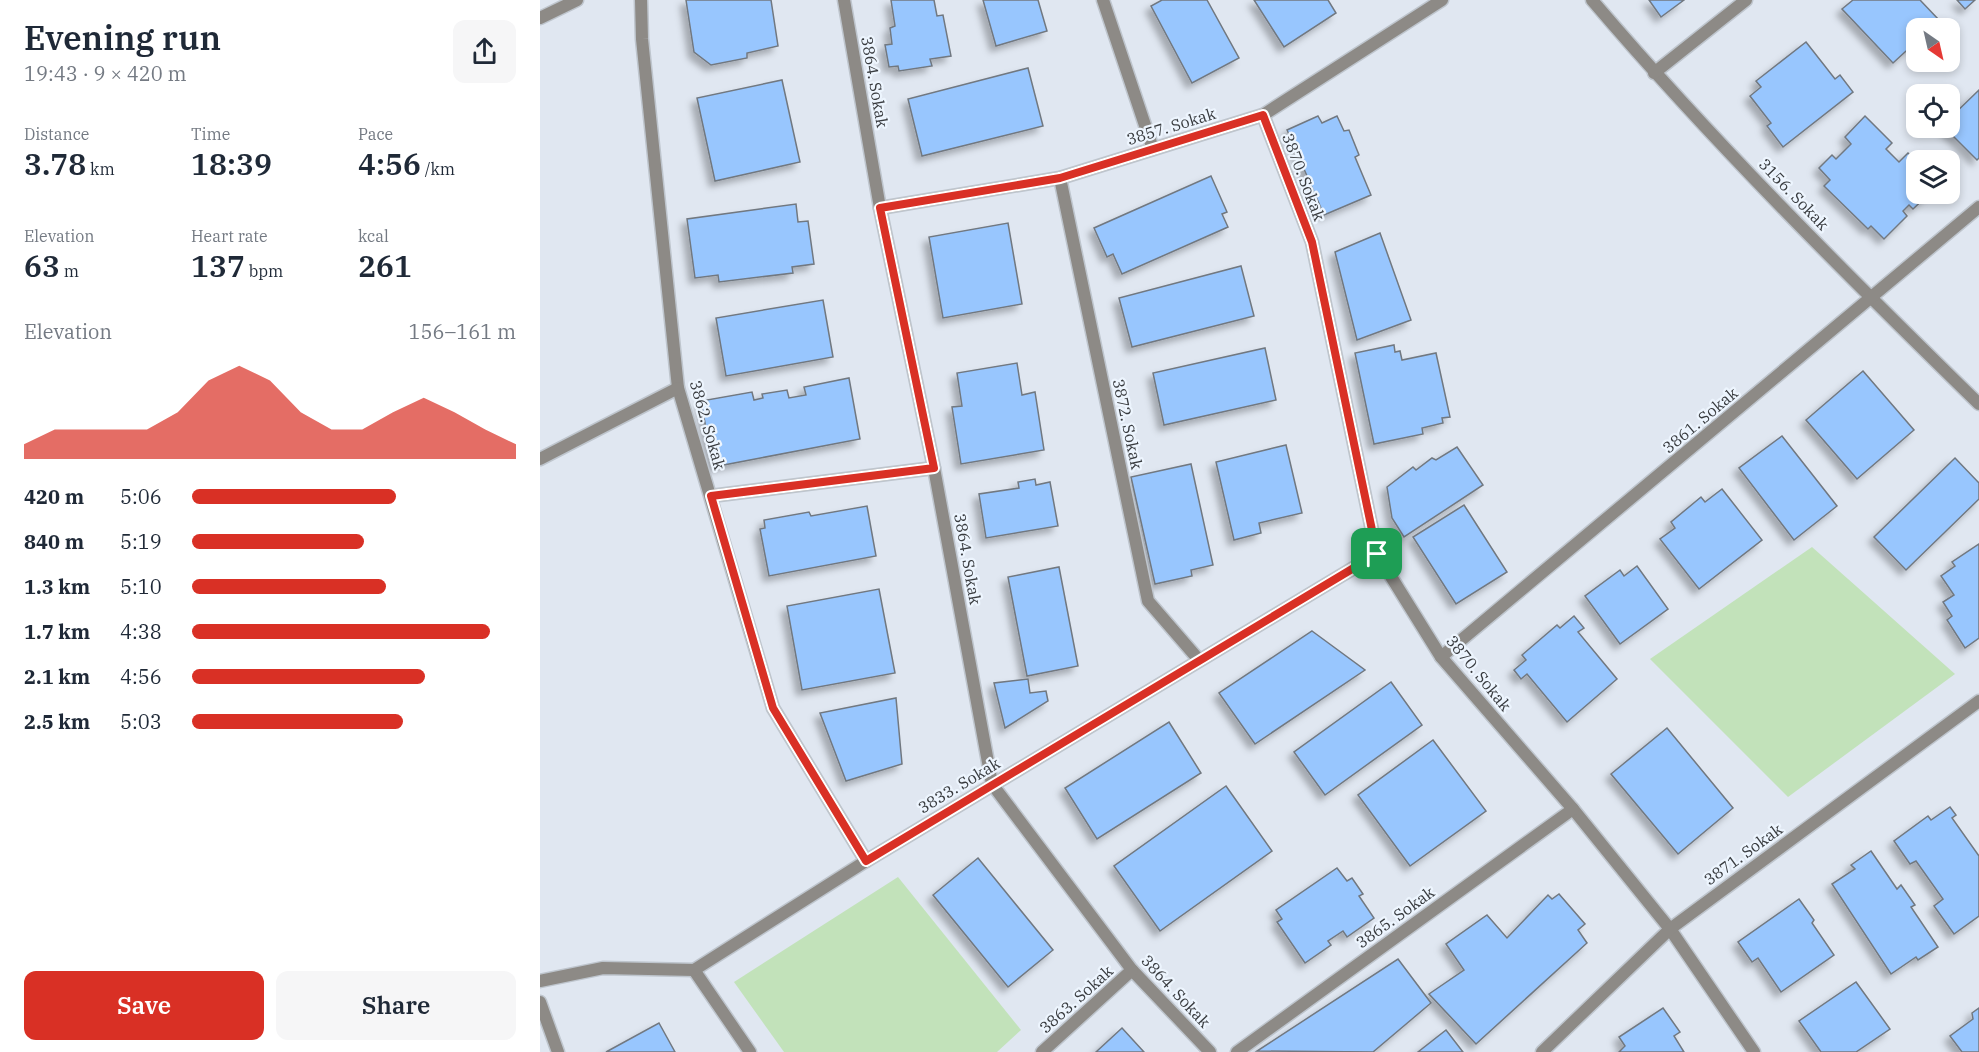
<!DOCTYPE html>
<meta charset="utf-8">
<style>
body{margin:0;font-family:"IBM Plex Serif",serif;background:#f6f6f7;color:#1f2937;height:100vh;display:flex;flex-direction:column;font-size:22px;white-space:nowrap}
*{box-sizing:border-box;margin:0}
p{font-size:20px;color:#747a83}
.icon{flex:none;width:33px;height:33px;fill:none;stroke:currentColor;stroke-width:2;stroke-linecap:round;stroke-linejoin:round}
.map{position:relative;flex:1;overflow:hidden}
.side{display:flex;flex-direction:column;background:#fff;width:540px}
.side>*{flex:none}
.needle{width:39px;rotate:146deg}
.controls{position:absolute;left:1366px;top:18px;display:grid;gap:12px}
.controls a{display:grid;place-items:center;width:54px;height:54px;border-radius:12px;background:#fff;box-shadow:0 3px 9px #0003;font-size:30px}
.pin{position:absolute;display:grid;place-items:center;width:51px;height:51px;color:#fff;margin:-26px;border-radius:12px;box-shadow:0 3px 9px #0006}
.round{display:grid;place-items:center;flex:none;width:63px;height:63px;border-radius:12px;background:#f6f6f7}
.headline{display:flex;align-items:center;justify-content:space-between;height:102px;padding:0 24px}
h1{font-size:33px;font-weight:600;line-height:45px}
.stats{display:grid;grid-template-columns:repeat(3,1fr);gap:9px;height:102px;padding:6px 24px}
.stats div{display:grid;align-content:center}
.stats b{font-size:30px;font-weight:600}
.stats small{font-size:16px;font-weight:400}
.stats p{font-size:16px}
.chart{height:168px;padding:12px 24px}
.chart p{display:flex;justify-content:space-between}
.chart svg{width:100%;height:108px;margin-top:6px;fill:#d93025;opacity:.7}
.cta{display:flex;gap:12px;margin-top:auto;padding:12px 24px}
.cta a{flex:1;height:69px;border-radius:12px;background:#d93025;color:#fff;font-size:24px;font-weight:600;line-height:69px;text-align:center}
.cta a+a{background:#f6f6f7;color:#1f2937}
ul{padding:0 24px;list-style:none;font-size:20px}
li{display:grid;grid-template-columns:96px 72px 1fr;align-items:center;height:45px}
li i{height:15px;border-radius:8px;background:#d93025}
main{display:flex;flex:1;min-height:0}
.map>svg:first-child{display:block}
.green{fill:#c2e2ba}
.building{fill:#98c6fe;stroke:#717880;stroke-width:1.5;filter:url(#shadow)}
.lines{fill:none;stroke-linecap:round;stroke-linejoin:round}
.minor-casing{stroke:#bec5cd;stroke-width:15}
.minor{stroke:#8d8a86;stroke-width:12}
.route-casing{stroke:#fff;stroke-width:12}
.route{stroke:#d93025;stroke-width:8}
.labels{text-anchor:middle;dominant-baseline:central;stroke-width:4.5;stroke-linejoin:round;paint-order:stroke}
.street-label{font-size:16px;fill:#383b3f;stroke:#edf5fe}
</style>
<main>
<section class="side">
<div class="headline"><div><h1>Evening run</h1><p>19:43 · 9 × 420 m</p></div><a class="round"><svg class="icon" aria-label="share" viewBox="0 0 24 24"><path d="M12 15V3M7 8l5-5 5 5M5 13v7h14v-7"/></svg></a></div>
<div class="stats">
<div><p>Distance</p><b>3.78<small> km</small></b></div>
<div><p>Time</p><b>18:39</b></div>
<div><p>Pace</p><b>4:56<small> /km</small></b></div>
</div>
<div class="stats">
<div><p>Elevation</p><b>63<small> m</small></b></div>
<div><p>Heart rate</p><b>137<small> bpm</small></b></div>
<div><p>kcal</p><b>261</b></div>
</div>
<div class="chart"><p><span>Elevation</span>156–161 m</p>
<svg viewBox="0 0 160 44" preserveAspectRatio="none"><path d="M0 44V38L10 32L20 32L30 32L40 32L50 25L60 12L70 6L80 12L90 25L100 32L110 32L120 25L130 19L140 25L150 32L160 38V44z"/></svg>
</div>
<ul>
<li><b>420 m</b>5:06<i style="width:63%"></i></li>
<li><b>840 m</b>5:19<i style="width:53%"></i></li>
<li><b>1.3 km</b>5:10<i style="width:60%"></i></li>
<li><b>1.7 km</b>4:38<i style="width:92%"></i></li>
<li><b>2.1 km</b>4:56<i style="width:72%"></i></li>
<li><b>2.5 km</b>5:03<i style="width:65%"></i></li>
</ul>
<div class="cta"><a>Save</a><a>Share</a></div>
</section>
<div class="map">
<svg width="1439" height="1052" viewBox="0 0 1439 1052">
<defs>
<filter id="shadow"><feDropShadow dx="-5.5" dy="5.5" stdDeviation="3" flood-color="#0004"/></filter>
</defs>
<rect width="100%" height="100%" fill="#e0e7f1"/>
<g class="green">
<path d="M 1272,547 L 1415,674 L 1248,797 L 1110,659 Z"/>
<path d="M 358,877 L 481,1030 L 457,1052 L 244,1052 L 194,982 Z"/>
</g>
<g class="building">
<path d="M 146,0 L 231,0 L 238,46 L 207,53 L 207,58 L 171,65 L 154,52 Z"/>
<path d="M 351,0 L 394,0 L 397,16 L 403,15 L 411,56 L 390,59 L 392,66 L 359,71 L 358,66 L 349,67 L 345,45 L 352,44 L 350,28 L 355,26 Z"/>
<path d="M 443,0 L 498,0 L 507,31 L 456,46 Z"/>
<path d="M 622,0 L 667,0 L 699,58 L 652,83 L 611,6 Z"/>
<path d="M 714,0 L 788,0 L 796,13 L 744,47 Z"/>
<path d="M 1109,0 L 1144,0 L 1121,17 Z"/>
<path d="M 1313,0 L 1380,0 L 1399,20 L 1391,28 L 1377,28 L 1377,41 L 1353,63 L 1302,9 Z"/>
<path d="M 1417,0 L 1435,0 L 1425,9 Z"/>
<path d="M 1266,42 L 1295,79 L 1300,75 L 1313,92 L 1243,147 L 1227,126 L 1231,123 L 1210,96 L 1221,87 L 1216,81 Z"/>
<path d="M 488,68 L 503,126 L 382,156 L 368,99 Z"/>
<path d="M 242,80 L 260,162 L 175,181 L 157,98 Z"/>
<path d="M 1439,90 L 1439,158 L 1437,160 L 1405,128 L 1410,128 L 1410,118 Z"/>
<path d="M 778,116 L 782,123 L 797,116 L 804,131 L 809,130 L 819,155 L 815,157 L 831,195 L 784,215 L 747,130 Z"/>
<path d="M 1325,116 L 1352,143 L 1346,149 L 1359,162 L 1368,153 L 1377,161 L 1377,194 L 1389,194 L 1373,209 L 1369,205 L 1363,211 L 1367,216 L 1344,239 L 1331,226 L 1328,229 L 1284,186 L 1290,180 L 1279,168 L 1292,155 L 1296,159 L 1311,144 L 1305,137 Z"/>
<path d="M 671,176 L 687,212 L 682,214 L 688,227 L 582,274 L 573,254 L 567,257 L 554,228 Z"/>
<path d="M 256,204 L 258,222 L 268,221 L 274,264 L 252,267 L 253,273 L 179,282 L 178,275 L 155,278 L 147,219 Z"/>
<path d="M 468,223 L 482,304 L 403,318 L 389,237 Z"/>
<path d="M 840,233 L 871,320 L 817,340 L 795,252 Z"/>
<path d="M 701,266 L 714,316 L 592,347 L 579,298 Z"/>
<path d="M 283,300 L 293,357 L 186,376 L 176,318 Z"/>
<path d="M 854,345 L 855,352 L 860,351 L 862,360 L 896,353 L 910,417 L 902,418 L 903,423 L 882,428 L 883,434 L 834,444 L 815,353 Z"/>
<path d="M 725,348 L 736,400 L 624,425 L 613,373 Z"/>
<path d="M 477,363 L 482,395 L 495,392 L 504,450 L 421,464 L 412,407 L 422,406 L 417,373 Z"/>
<path d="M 1323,371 L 1374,430 L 1317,479 L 1266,420 Z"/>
<path d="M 309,378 L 320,439 L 173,467 L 161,401 L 212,392 L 214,400 L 223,398 L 222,394 L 247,390 L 249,398 L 266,395 L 264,387 Z"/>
<path d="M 1242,436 L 1297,506 L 1254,540 L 1199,468 Z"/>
<path d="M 746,445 L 762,513 L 719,523 L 721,533 L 694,540 L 676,462 Z"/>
<path d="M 917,447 L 943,485 L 864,537 L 852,518 L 847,487 L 873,467 L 876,470 L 892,458 L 896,460 Z"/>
<path d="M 1415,458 L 1439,483 L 1439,499 L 1366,570 L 1334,537 Z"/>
<path d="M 651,464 L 673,565 L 651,570 L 652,576 L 615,584 L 591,477 Z"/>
<path d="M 495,479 L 496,485 L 510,482 L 518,526 L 446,538 L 439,494 L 479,488 L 478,482 Z"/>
<path d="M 1182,489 L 1222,540 L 1159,589 L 1120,539 L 1135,528 L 1131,522 L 1161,497 L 1165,502 Z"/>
<path d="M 924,505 L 967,572 L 916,604 L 873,537 Z"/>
<path d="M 327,506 L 336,556 L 229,576 L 220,529 L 225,528 L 224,520 L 269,512 L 271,516 Z"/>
<path d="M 1439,544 L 1439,638 L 1425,648 L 1407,620 L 1412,616 L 1403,602 L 1414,595 L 1401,576 L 1415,566 L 1412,562 Z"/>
<path d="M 1097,566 L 1128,609 L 1080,644 L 1045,596 L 1080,570 L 1084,576 Z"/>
<path d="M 519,567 L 538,666 L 487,676 L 468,577 Z"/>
<path d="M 339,589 L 355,673 L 262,690 L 247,606 Z"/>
<path d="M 1034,616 L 1044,628 L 1038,632 L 1077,679 L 1027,722 L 987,674 L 981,679 L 974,670 L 986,660 L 982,655 L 1017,625 L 1020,628 Z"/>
<path d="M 772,631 L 825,670 L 715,744 L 679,693 Z"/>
<path d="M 488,679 L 490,693 L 506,691 L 508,701 L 465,728 L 454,683 Z"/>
<path d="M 851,682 L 882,725 L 785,795 L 754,752 Z"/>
<path d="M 356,698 L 362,764 L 306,781 L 280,713 Z"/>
<path d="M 629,722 L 661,773 L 557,839 L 525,788 Z"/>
<path d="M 1127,728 L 1193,808 L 1138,854 L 1071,774 Z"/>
<path d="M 893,740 L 946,811 L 870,866 L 818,795 Z"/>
<path d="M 686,786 L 732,851 L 620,931 L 574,866 Z"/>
<path d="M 1410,807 L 1416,815 L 1412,818 L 1439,856 L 1439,916 L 1414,934 L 1394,906 L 1403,899 L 1376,861 L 1370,864 L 1354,841 L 1388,816 L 1391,820 Z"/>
<path d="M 1331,851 L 1357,889 L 1361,885 L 1375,905 L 1371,907 L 1398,947 L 1378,960 L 1376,957 L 1351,974 L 1292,884 L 1315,869 L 1311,865 Z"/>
<path d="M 438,858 L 513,950 L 468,987 L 393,895 Z"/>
<path d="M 797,868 L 807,881 L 812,878 L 823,894 L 819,896 L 834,918 L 807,937 L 803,931 L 788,941 L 791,945 L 765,963 L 737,922 L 742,919 L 736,910 Z"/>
<path d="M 1019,894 L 1045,924 L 1038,930 L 1047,943 L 936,1044 L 889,994 L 924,970 L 906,944 L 947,915 L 967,938 L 1008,895 L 1012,899 Z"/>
<path d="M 1259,899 L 1274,920 L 1272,923 L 1294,955 L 1241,992 L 1218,958 L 1212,962 L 1198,942 Z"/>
<path d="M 858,959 L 891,1003 L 833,1052 L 717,1051 Z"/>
<path d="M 1316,982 L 1350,1029 L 1316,1052 L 1281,1052 L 1259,1021 Z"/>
<path d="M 1123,1008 L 1140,1032 L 1134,1036 L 1144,1052 L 1079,1052 L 1085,1046 L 1079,1037 Z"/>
<path d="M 1439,1008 L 1439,1052 L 1422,1052 L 1410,1036 L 1433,1019 L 1432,1013 Z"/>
<path d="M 119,1023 L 135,1052 L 66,1052 Z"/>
<path d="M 582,1028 L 604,1052 L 556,1052 Z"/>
<path d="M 906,1030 L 923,1052 L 878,1052 Z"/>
</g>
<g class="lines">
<g class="minor-casing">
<g id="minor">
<path d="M 101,0 L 102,39 L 138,388 L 233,708 L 326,861"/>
<path d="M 304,0 L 340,208 L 394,468 L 452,784 L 592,970 L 670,1052"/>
<path d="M 563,0 L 613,149"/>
<path d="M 1052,0 C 1173,142 1306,274 1439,404"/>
<path d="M 0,18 L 37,0"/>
<path d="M 1114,73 L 1206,0"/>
<path d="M 723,115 L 772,242 L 837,554 L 901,657 L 1033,809 L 1130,929 L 1214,1052"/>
<path d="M 520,178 L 608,601 L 659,660"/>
<path d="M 340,208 L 520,178 L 723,115 L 902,0"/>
<path d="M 0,459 L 138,388"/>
<path d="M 171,496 L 394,468"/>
<path d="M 901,657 L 1439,207"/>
<path d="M 154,970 L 210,1052"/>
<path d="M 0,981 L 63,968 L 154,970 L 326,861 L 837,554"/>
<path d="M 0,1002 L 18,1052"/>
<path d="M 502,1052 L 592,970"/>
<path d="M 697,1052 L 1033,809"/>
<path d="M 1002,1052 L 1130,929 L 1439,701"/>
</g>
</g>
<use href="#minor" class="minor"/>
</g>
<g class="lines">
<g class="route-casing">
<path id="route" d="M 723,115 L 772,242 L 837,554 L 326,861 L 233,708 L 171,496 L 394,468 L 340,208 L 520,178 Z"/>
</g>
<use href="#route" class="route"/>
</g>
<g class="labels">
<g class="street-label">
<text transform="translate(335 82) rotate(80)">3864. Sokak</text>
<text transform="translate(631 126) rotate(-17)">3857. Sokak</text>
<text transform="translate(764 177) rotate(69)">3870. Sokak</text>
<text transform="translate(1254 194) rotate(46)">3156. Sokak</text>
<text transform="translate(1160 420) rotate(-40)">3861. Sokak</text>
<text transform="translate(588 424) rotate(78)">3872. Sokak</text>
<text transform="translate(168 425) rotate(74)">3862. Sokak</text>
<text transform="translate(428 559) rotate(80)">3864. Sokak</text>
<text transform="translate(939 673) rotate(51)">3870. Sokak</text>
<text transform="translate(419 785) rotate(-31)">3833. Sokak</text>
<text transform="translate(1203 854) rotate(-36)">3871. Sokak</text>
<text transform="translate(855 917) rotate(-36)">3865. Sokak</text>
<text transform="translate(636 991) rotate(47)">3864. Sokak</text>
<text transform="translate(536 999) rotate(-42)">3863. Sokak</text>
</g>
</g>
</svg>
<div class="controls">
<a><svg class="needle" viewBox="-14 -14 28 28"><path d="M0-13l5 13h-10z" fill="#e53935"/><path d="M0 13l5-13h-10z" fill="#747a83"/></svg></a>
<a><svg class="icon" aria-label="locate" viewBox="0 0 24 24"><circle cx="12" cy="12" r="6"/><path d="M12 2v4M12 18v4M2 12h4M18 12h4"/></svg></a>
<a><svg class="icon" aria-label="layers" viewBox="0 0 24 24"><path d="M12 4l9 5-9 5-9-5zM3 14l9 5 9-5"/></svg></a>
</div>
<div class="pin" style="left:837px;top:554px;background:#1e9e55"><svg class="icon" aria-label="arrive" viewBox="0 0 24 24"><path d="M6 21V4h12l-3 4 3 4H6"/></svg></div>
</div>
</main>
